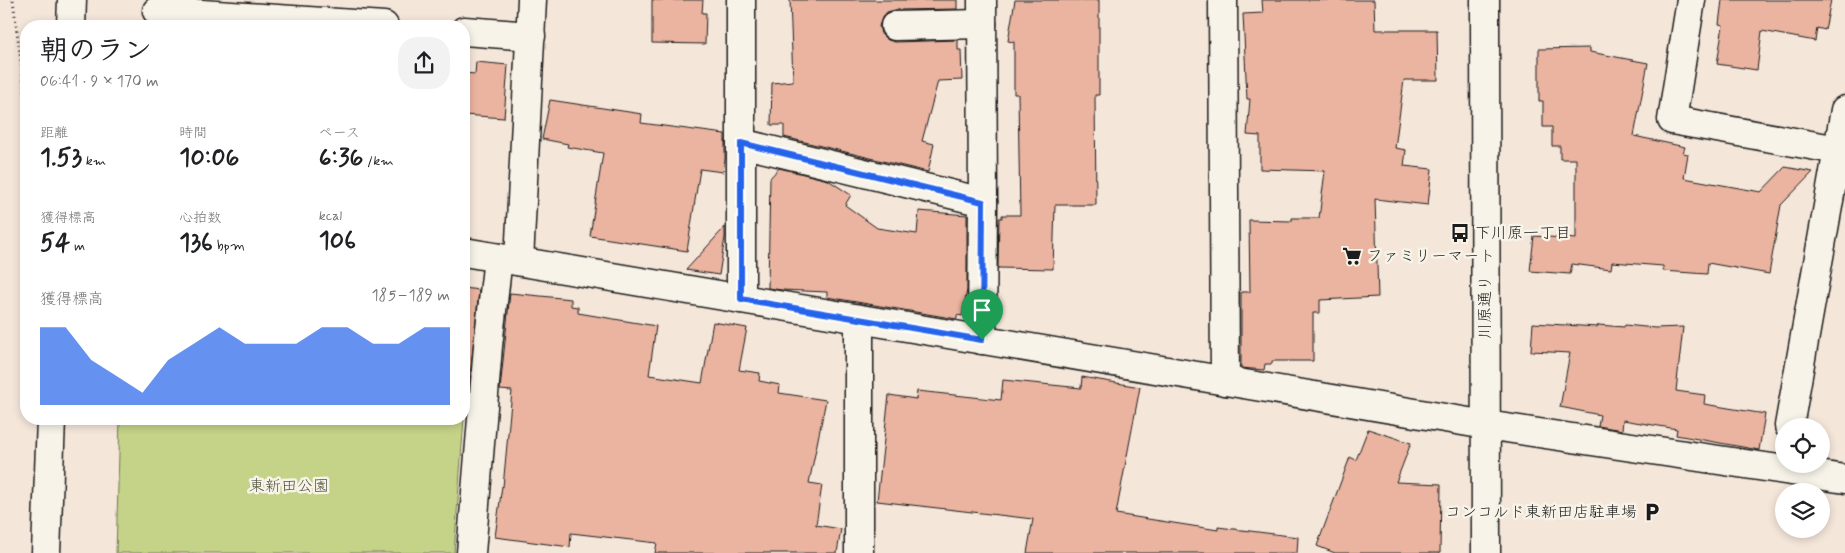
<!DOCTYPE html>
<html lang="ja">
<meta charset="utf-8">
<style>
body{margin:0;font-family:Mynerve,"Klee One",sans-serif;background:#f2f2f2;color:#202124;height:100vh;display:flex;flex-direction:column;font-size:19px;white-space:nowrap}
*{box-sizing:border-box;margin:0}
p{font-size:16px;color:#757577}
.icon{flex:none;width:28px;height:28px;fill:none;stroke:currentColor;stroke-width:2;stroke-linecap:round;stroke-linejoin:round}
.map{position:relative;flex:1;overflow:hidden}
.sheet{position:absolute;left:20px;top:20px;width:450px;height:405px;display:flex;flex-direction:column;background:#fff;border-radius:20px;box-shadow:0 2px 8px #0003}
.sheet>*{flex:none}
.tools{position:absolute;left:1775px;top:418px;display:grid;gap:10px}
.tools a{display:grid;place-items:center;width:55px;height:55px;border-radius:50%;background:#fff;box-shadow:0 2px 8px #0003;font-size:25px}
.pin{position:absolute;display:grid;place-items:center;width:42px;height:42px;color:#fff;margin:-51px -21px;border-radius:50% 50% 50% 0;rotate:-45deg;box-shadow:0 0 5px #0007}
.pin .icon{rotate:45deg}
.round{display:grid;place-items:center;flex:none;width:52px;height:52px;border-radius:20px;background:#f2f2f2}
.headline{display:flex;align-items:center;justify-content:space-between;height:85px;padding:0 20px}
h1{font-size:28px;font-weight:800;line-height:38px}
.stats{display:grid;grid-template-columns:repeat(3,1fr);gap:8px;height:85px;padding:5px 20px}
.stats div{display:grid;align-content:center}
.stats b{font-size:25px;font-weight:800}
.stats small{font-size:14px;font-weight:400}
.stats p{font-size:14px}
.chart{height:140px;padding:10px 20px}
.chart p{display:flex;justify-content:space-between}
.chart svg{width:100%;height:90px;margin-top:5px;fill:#2563eb;opacity:.7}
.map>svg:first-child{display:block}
.green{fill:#c4d387;stroke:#707852}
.building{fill:#ebb4a0;stroke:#1c1c1c}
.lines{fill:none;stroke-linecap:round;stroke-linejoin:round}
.minor-casing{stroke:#1c1c1c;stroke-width:31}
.tertiary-casing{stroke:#1c1c1c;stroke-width:31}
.path{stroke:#1c1c1c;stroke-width:3;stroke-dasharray:1 4;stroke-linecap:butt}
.minor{stroke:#f7f3e8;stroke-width:28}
.tertiary{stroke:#f7f3e8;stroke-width:28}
.route-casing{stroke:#fff;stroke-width:10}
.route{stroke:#2563eb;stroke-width:6}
.labels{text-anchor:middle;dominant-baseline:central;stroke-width:5;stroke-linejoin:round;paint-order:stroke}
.poi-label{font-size:16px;fill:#1c1c1c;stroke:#f7f3e8;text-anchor:start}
.street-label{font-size:16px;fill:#1c1c1c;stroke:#f7f3e8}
.park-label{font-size:16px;fill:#4e533c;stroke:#f7f3e8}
</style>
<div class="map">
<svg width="1845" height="553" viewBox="0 0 1845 553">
<rect width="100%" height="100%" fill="#f5e6da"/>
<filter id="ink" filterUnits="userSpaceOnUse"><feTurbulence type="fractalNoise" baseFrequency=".02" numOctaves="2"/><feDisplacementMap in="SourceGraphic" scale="10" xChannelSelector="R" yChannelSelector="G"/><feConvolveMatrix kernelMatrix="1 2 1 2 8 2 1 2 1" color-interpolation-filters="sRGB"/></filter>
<g filter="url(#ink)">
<path class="green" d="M 120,419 L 464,419 L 454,553 L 116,553 Z"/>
<g class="building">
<path d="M 652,0 L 703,0 L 702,13 L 706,13 L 705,44 L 652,43 Z"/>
<path d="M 790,0 L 957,0 L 957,9 L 895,10 L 887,12 L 882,18 L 879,26 L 881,34 L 888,40 L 895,42 L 958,40 L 958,50 L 961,50 L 962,80 L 938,81 L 922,141 L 934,144 L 928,172 L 784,137 L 784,125 L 771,125 L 772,83 L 793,81 Z"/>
<path d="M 1015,0 L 1099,0 L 1099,95 L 1095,95 L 1096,205 L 1055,205 L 1053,269 L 998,268 L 999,218 L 1002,218 L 1002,215 L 1020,215 L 1018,94 L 1014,94 L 1014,42 L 1008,41 Z"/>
<path d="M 1262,0 L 1374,0 L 1375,30 L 1437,30 L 1438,80 L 1404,80 L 1395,148 L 1406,150 L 1404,166 L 1432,169 L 1428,205 L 1375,199 L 1378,297 L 1320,300 L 1320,313 L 1313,313 L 1313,361 L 1272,361 L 1272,364 L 1265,364 L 1264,370 L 1241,368 L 1241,292 L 1250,292 L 1249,220 L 1292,221 L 1292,218 L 1319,218 L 1325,171 L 1260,169 L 1260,136 L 1247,135 L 1250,99 L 1247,99 L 1243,14 L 1263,13 Z"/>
<path d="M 1722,0 L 1831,0 L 1825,30 L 1817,28 L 1815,41 L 1762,31 L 1757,70 L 1717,64 L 1723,25 L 1719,24 Z"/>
<path d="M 1590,48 L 1590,52 L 1648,63 L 1634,136 L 1685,147 L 1683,153 L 1688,154 L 1684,178 L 1761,192 L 1785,167 L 1813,172 L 1781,205 L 1769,274 L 1708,263 L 1707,274 L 1663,271 L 1663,266 L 1612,262 L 1611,269 L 1572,264 L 1570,274 L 1530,271 L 1534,236 L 1576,239 L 1576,159 L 1560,159 L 1560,146 L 1552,146 L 1552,127 L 1543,127 L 1543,101 L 1539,101 L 1539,49 Z"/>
<path d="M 476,62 L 508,65 L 504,118 L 464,115 L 464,73 L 475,74 Z"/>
<path d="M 550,100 L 642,114 L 641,123 L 725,134 L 725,159 L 723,172 L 700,169 L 687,251 L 590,236 L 603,153 L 567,147 L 568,144 L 542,139 Z"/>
<path d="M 779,168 L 828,180 L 851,195 L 845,205 L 877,228 L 917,234 L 919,211 L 967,215 L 967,290 L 962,316 L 957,315 L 957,319 L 827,297 L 827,292 L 782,290 L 768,288 L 770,178 Z"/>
<path d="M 725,227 L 725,237 L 719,275 L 686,270 Z"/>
<path d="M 464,288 L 479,290 L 469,387 L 464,387 Z"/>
<path d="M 510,293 L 571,299 L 571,306 L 578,307 L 578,313 L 656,326 L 649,375 L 702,383 L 713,322 L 747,328 L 739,370 L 760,373 L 759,381 L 780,385 L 779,393 L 826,400 L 809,483 L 822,485 L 816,525 L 841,529 L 837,553 L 655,553 L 657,543 L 571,533 L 570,547 L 495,537 L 502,486 L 503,487 L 512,391 L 500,390 Z"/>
<path d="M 1533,323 L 1597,327 L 1598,325 L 1624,327 L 1625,325 L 1655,328 L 1683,327 L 1676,391 L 1705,395 L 1704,404 L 1765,414 L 1759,450 L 1676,435 L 1677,429 L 1623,420 L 1622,430 L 1598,426 L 1600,415 L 1560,407 L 1570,353 L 1531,351 Z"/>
<path d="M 1082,377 L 1140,387 L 1116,514 L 1218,530 L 1218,527 L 1298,537 L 1297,553 L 1027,553 L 1033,519 L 877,501 L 889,395 L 916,399 L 917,391 L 1001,400 L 1003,380 L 1081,388 Z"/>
<path d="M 1368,429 L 1411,443 L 1396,482 L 1441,484 L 1440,553 L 1335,553 L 1317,546 L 1350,457 L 1356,460 Z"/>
</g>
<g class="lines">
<g class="minor-casing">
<g id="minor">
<path d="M 741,0 L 741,299"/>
<path d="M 1223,0 L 1225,381"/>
<path d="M 1691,0 L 1672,120 L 1838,150"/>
<path d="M 157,11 L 384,26"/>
<path d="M 895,26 L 982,24"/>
<path d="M 464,31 L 531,36"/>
<path d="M 741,143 L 983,202"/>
<path d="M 464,252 L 1486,425 L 1845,479"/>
<path d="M 519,261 L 532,0"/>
<path d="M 982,340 L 983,202 L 982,0"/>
<path d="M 1789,426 L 1845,110"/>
<path d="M 471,553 L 488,346 L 498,258"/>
<path d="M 859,553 L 859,319"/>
</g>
</g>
<g class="tertiary-casing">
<g id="tertiary">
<path d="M 1485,0 L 1486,553"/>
<path d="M 71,26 L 72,0"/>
<path d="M 46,553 L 51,419"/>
</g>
</g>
<path class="path" d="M 13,0 L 26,100"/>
<use href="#minor" class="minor"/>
<use href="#tertiary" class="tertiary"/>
</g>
</g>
<g class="lines" filter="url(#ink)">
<g class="route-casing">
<path id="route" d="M 741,143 L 983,202 L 982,340 L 741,299 Z"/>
</g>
<use href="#route" class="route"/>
</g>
<defs>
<g id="bus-bare" transform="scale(1.5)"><path d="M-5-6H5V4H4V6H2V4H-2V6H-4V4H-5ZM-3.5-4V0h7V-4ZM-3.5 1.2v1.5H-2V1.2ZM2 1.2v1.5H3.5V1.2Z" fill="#1c1c1c" stroke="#f7f3e8" stroke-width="2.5" paint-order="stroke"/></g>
<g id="supermarket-bare" transform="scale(1.5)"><path d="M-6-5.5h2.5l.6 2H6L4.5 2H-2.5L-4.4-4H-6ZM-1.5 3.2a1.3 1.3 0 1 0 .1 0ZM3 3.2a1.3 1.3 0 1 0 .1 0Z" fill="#1c1c1c" stroke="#f7f3e8" stroke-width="2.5" paint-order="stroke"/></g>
<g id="parking-bare" transform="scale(1.5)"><path d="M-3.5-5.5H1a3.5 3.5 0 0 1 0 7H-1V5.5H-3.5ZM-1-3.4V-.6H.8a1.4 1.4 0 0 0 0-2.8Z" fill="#1c1c1c" stroke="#f7f3e8" stroke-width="2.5" paint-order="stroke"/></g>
</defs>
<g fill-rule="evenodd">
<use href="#bus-bare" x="1460" y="233"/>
<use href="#supermarket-bare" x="1352" y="256"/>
<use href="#parking-bare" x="1652" y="512"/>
</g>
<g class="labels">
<g class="poi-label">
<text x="1475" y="233">下川原一丁目</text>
<text x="1367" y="256">ファミリーマート</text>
<text x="1637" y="512" text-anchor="end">コンコルド東新田店駐車場</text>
</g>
<g class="street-label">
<text transform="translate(1485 307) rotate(-90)">川原通り</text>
</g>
<g class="park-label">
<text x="289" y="486">東新田公園</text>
</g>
</g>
</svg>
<div class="tools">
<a><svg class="icon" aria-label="locate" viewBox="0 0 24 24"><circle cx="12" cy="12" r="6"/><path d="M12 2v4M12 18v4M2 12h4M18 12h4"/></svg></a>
<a><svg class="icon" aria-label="layers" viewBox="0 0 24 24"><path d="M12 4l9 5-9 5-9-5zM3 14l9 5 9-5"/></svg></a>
</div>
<div class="pin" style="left:982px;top:340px;background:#1e9e55"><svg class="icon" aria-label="arrive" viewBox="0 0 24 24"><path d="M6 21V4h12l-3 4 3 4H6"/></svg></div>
<section class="sheet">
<div class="headline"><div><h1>朝のラン</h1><p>06:41 · 9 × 170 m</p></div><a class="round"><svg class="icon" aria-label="share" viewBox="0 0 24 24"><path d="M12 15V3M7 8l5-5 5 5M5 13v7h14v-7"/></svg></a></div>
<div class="stats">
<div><p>距離</p><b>1.53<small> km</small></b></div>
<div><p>時間</p><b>10:06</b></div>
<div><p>ペース</p><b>6:36<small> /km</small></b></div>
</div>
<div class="stats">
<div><p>獲得標高</p><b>54<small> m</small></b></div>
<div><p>心拍数</p><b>136<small> bpm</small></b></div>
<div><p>kcal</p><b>106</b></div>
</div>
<div class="chart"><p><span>獲得標高</span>185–189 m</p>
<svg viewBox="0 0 160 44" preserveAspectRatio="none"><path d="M0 44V6L10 6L20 22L30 30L40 38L50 22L60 14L70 6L80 14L90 14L100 14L110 6L120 6L130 14L140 14L150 6L160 6V44z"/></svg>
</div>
</section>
</div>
